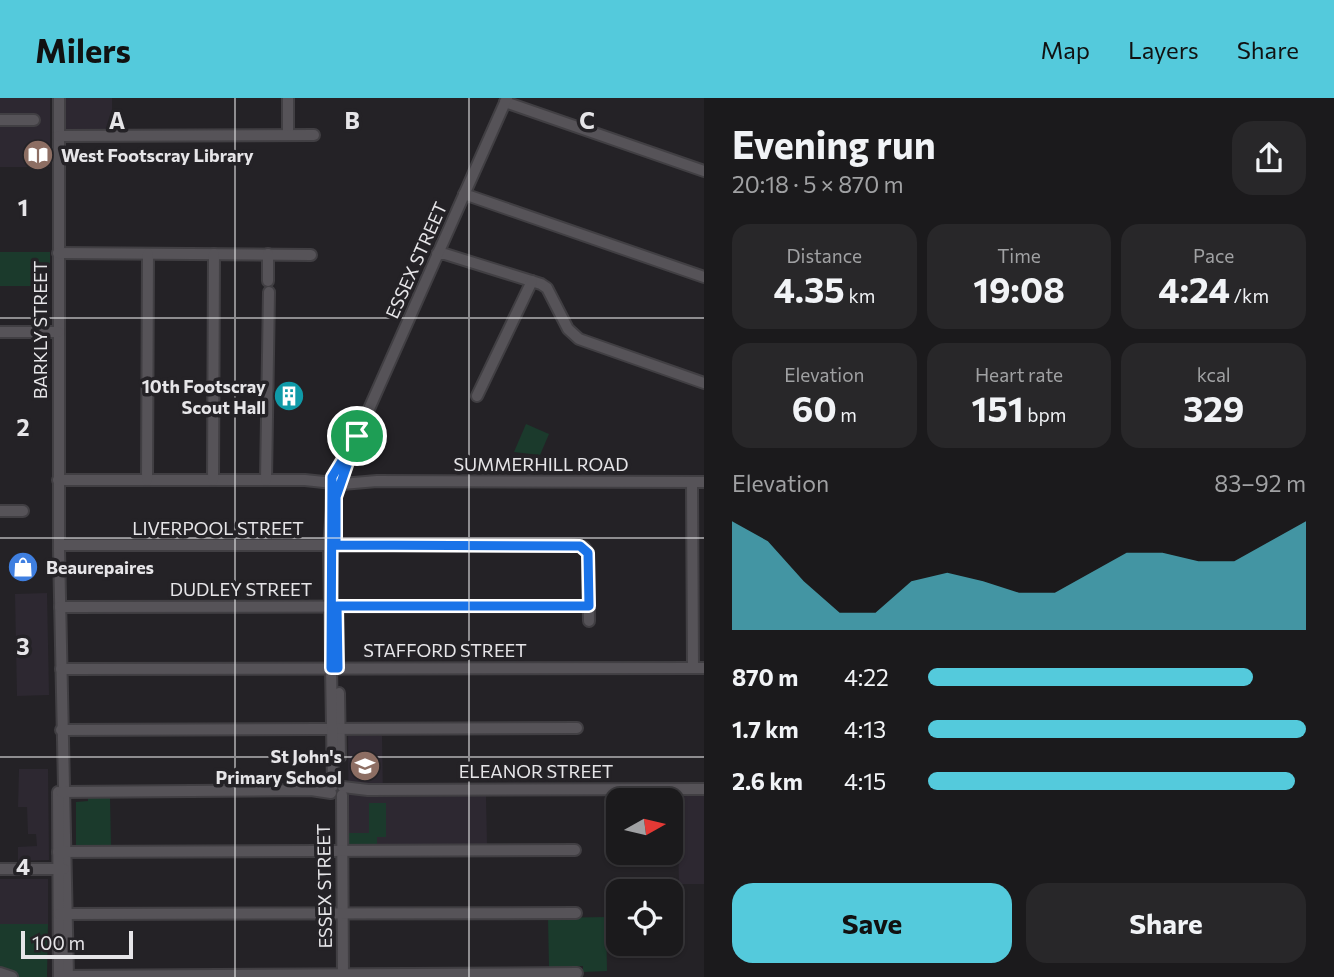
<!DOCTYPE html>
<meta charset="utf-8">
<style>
body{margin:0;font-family:Commissioner,sans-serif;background:#282729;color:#f1f3f6;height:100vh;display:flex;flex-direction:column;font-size:26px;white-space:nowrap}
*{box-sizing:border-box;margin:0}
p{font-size:23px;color:#a0a1a3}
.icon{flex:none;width:38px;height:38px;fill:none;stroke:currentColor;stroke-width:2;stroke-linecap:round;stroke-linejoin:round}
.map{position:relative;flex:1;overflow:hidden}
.details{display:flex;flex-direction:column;background:#1b1a1c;width:630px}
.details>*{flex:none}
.needle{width:46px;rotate:82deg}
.controls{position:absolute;left:606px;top:690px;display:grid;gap:14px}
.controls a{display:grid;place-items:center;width:77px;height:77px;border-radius:14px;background:#1b1a1c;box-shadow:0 2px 5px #0004,0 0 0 2px #39383b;font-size:35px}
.scale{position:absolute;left:21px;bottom:18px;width:112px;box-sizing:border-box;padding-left:7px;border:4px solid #e6e5e8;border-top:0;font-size:19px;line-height:24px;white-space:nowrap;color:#e6e5e8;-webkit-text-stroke:5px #242226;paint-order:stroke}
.pin{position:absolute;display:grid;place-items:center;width:60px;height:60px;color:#fff;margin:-30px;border:4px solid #fff;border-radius:50%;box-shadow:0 2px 7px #0007}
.round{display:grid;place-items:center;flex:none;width:74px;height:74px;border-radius:21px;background:#282729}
.overview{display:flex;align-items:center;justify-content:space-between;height:119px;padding:0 28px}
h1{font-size:38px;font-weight:700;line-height:52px}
.metrics{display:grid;grid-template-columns:repeat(3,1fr);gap:10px;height:119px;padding:7px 28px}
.metrics div{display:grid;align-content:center;border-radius:18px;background:#282729;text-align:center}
.metrics b{font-size:35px;font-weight:700}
.metrics small{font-size:19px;font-weight:400}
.metrics p{font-size:19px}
.chart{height:196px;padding:14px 28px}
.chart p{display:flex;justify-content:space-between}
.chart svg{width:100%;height:126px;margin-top:7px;fill:#54cadc;opacity:.7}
.primary-button{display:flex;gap:14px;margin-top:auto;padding:14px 28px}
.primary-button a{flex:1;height:80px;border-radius:21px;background:#54cadc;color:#111;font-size:28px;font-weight:700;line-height:80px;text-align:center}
.primary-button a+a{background:#282729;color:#f1f3f6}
ul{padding:0 28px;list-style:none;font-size:23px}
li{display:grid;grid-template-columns:112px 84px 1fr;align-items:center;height:52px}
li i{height:18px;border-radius:9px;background:#54cadc}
header{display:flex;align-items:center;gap:42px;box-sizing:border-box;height:98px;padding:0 35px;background:#54cadc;color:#111}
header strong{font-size:33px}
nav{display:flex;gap:38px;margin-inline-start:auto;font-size:24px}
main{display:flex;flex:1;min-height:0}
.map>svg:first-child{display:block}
.built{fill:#2d2831}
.green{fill:#1b3a2c}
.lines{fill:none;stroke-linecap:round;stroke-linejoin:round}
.minor-casing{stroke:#413f43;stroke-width:14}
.minor{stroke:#565358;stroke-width:10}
.route-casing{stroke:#fff;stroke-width:14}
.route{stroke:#1a73e8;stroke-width:9}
.grid{fill:none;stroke:#e6e5e8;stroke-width:2;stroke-opacity:0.55}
.labels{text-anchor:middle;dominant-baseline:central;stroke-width:7;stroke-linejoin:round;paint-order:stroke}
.poi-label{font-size:18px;font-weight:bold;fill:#e6e5e8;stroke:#242226;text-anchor:start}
.street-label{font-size:18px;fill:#e6e5e8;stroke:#242226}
.grid-label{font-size:23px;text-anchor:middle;font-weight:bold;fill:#e6e5e8;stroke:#242226;stroke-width:7;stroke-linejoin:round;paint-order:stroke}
</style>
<header>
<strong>Milers</strong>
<nav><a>Map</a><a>Layers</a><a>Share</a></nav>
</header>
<main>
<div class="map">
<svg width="704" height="879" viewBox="0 0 704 879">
<rect width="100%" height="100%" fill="#242226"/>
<g class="built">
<rect x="0" y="0" width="50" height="69"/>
<path d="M 66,0 L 112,0 L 112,45 L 65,44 Z"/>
<path d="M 47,495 L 49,597 L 17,598 L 15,496 Z"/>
<path d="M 348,638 L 382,638 L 383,699 L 486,698 L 487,746 L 349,747 Z"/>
<path d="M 19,671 L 48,671 L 49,762 L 18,763 L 18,749 L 37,748 L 36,736 L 28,736 L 27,709 L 18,709 Z"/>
<path d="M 677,697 L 704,697 L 704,786 L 679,786 Z"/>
<rect x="0" y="781" width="48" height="45"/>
</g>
<g class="green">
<rect x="0" y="154" width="50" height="34"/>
<path d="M 526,326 L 549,336 L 540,357 L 514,354 Z"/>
<path d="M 88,700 L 110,700 L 111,747 L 76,747 L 76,704 L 88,703 Z"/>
<path d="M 369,705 L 386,705 L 386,739 L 377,739 L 377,747 L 349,747 L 349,735 L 369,735 Z"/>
<path d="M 606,819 L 607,873 L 583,874 L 583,868 L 549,869 L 548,820 Z"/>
<path d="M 0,826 L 48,826 L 47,879 L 0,879 Z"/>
</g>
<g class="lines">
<g class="minor-casing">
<g id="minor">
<path d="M 59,0 L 59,452 L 68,879"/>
<path d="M 505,4 L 704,73"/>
<path d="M 0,22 L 34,22"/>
<path d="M 288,37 L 288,0"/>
<path d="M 59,38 L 314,37"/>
<path d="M 464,96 L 704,179"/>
<path d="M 58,155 L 311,157"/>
<path d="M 437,156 L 445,156 L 541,186 L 547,190 L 568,231 L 579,241 L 704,285"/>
<path d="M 268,183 L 268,156"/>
<path d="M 0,234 L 58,234"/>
<path d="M 477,298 L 532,183"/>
<circle cx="338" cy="381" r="6"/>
<path d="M 343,377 L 357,338 L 507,0"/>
<path d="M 58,382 L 305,382 L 333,385"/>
<path d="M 147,382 L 148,156"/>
<path d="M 213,382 L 214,156"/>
<path d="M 266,382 L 269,194"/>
<path d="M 692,384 L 693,570"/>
<path d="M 342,386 L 377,383 L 704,384"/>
<path d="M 0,413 L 23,413"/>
<path d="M 59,447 L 574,447 L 584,449 L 588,455 L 589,523"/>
<path d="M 60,509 L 589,508"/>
<path d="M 61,571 L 704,570"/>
<path d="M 339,595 L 340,659"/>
<path d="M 61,632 L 577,630"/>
<path d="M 333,688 L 329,448 L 334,385"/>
<path d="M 343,689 L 368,692 L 704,691"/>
<path d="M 58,694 L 59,879"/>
<path d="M 61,694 L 311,692 L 331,695"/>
<path d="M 342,697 L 343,879"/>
<path d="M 58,754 L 575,752"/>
<path d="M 0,771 L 64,771"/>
<path d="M 59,816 L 576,815"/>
<path d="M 0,875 L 12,879"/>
<path d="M 59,878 L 577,875"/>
</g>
</g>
<use href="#minor" class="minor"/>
</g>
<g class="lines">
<g class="route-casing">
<path id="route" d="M 357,338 L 336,399 L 336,447 L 580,448 L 588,455 L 589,508 L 337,508 L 338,570 L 331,570 L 332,379 Z"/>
</g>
<use href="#route" class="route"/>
</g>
<path class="grid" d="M 235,0 L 235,879M 469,0 L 469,879M 0,220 L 704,220M 0,440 L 704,440M 0,659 L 704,659"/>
<defs>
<g id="library-disc" transform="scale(1.575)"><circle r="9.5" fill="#8d6e63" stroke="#242226"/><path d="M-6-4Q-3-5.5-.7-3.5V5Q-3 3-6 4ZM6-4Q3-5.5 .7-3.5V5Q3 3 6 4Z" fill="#fff"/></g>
<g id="building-disc" transform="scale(1.575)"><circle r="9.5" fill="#0f9aa8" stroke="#242226"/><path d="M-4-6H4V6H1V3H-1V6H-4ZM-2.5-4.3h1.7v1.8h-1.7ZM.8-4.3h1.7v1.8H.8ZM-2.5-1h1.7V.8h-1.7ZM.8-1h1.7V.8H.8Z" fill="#fff"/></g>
<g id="shop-disc" transform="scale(1.575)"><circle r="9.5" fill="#3f7fe0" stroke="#242226"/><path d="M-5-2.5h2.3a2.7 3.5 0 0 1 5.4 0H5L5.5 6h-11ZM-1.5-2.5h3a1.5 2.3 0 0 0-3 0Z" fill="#fff"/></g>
<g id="school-disc" transform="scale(1.575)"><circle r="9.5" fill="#8d6e63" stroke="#242226"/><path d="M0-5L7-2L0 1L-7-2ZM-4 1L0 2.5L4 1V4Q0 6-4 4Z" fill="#fff"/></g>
</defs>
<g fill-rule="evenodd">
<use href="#library-disc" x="38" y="57"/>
<use href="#building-disc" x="289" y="298"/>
<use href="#shop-disc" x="23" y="469"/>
<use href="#school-disc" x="365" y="668"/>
</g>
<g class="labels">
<g class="poi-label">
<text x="61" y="57">West Footscray Library</text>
<text x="266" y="288" text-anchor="end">10th Footscray<tspan x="266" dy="21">Scout Hall</tspan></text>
<text x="46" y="469">Beaurepaires</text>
<text x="342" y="658" text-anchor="end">St John's<tspan x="342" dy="21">Primary School</tspan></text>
</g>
<g class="street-label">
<text transform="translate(416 162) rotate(-66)">ESSEX STREET</text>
<text transform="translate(40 232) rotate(-90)">BARKLY STREET</text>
<text x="541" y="366">SUMMERHILL ROAD</text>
<text x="218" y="430">LIVERPOOL STREET</text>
<text x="241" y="491">DUDLEY STREET</text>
<text x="445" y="552">STAFFORD STREET</text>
<text x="536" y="673">ELEANOR STREET</text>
<text transform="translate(324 788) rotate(-91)">ESSEX STREET</text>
</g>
</g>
<g class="grid-label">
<text x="117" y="31">A</text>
<text x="352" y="31">B</text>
<text x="587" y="31">C</text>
<text x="23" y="118">1</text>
<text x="23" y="338">2</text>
<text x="23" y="557">3</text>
<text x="23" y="777">4</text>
</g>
</svg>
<div class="controls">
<a><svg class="needle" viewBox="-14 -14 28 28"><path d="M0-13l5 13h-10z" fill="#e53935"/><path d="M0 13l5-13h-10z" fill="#a0a1a3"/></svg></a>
<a><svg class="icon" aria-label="locate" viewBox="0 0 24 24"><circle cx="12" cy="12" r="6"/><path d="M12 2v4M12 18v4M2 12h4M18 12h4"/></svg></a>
</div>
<div class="scale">100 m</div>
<div class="pin" style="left:357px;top:338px;background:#1e9e55"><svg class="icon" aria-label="arrive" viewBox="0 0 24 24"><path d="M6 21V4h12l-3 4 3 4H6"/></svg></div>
</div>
<section class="details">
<div class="overview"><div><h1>Evening run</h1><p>20:18 · 5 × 870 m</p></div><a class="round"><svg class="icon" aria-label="share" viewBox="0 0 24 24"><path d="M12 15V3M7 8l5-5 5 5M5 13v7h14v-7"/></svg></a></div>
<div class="metrics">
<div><p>Distance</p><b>4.35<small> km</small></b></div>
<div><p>Time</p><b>19:08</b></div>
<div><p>Pace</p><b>4:24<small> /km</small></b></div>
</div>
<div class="metrics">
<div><p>Elevation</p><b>60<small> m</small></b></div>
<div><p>Heart rate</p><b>151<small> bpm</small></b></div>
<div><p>kcal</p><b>329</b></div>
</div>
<div class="chart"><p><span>Elevation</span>83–92 m</p>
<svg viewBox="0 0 160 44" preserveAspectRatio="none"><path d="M0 44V6L10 13L20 27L30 38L40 38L50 27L60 24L70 27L80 31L90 31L100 24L110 17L120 17L130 20L140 20L150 13L160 6V44z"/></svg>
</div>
<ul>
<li><b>870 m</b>4:22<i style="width:86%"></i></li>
<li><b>1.7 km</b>4:13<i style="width:100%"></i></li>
<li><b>2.6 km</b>4:15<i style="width:97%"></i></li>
</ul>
<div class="primary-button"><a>Save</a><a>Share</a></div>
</section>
</main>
